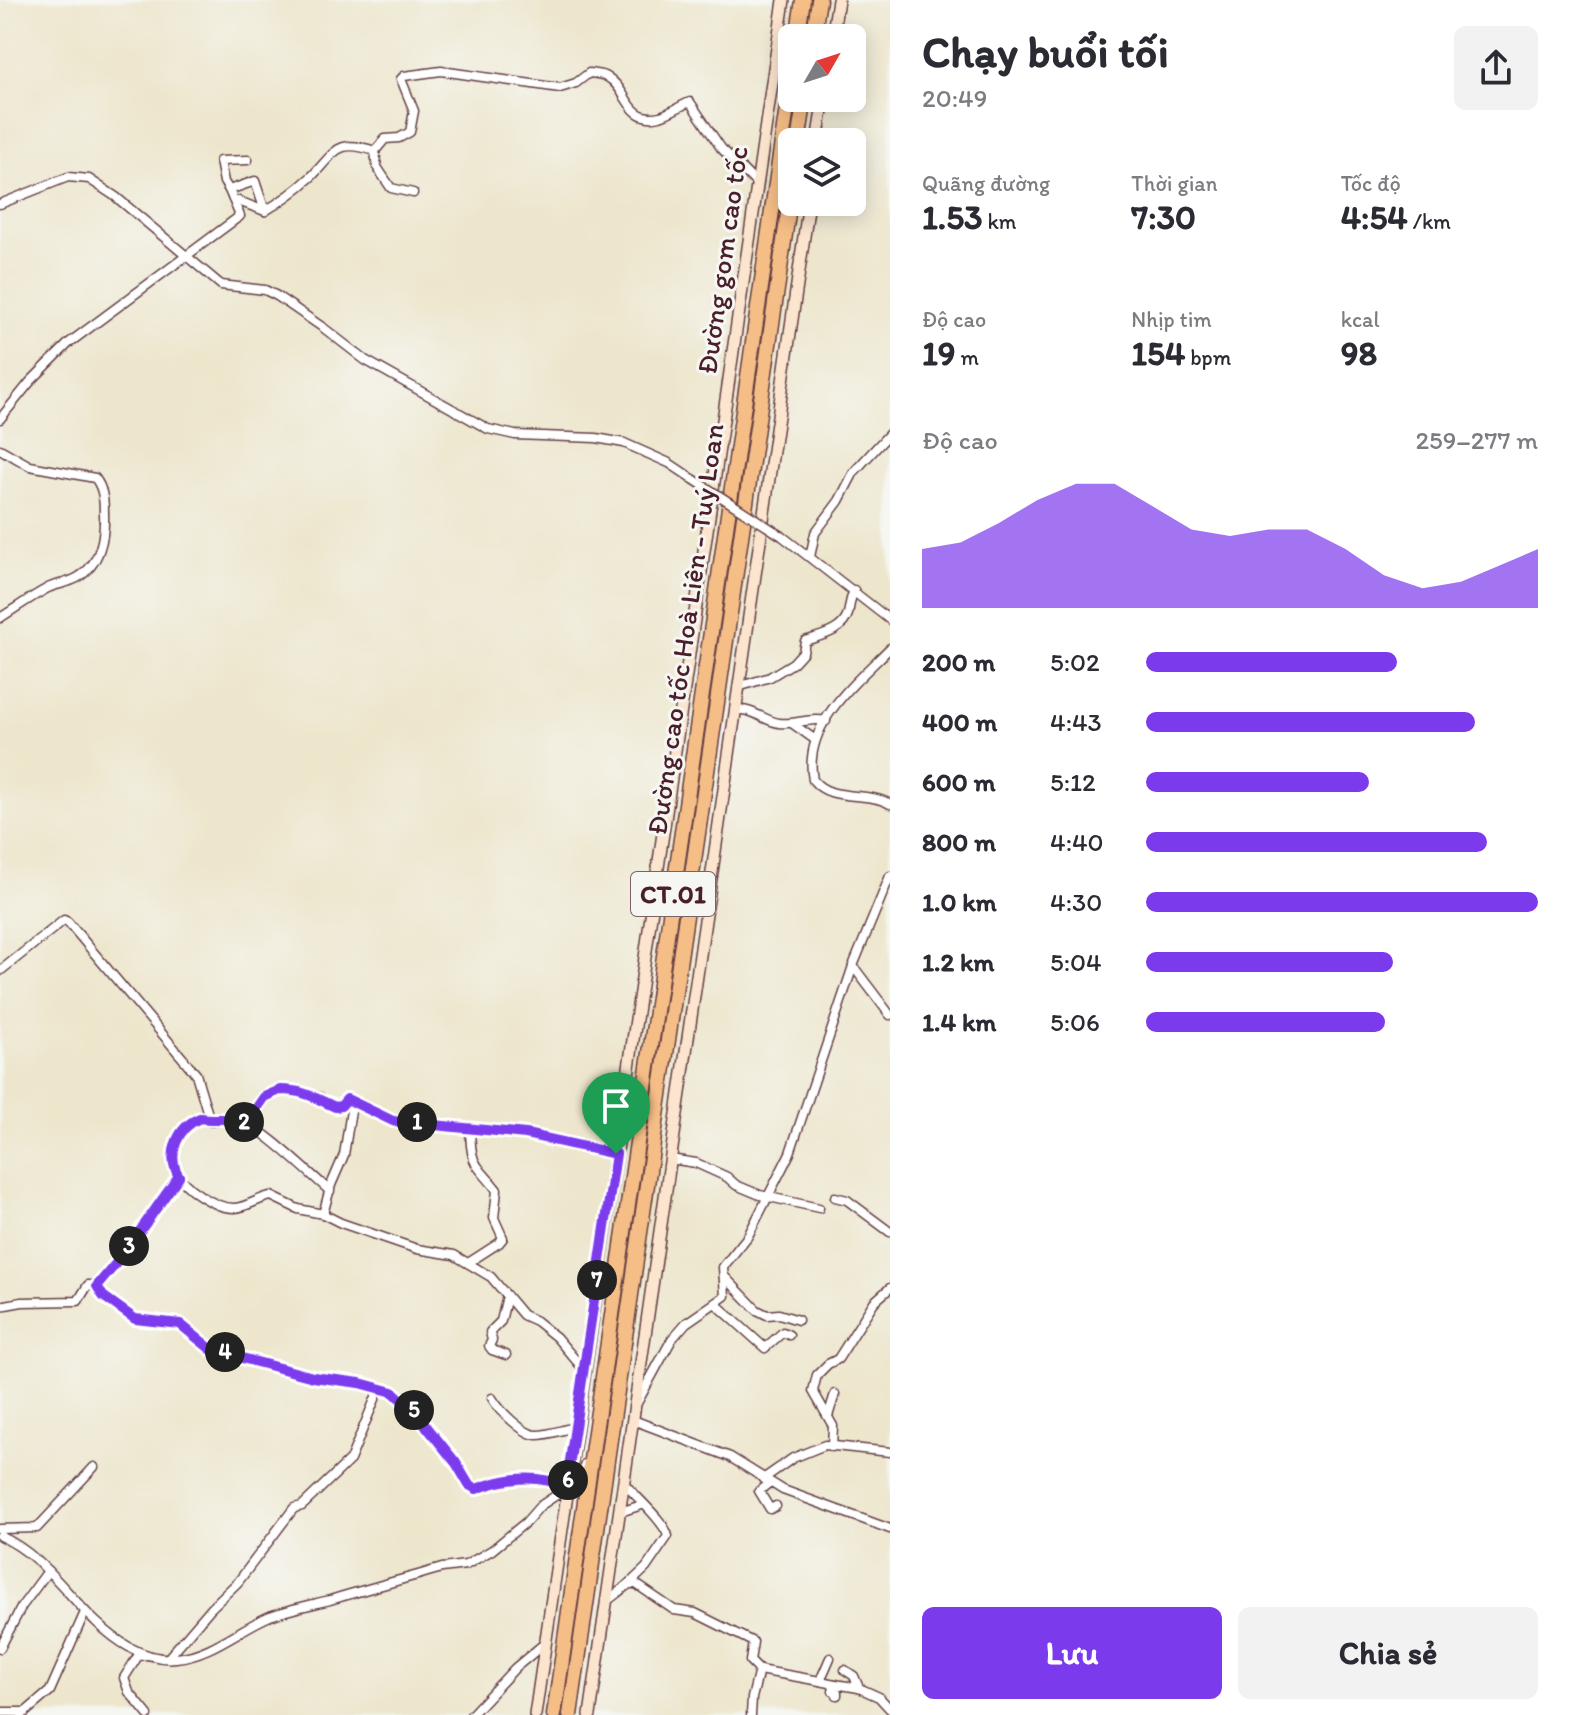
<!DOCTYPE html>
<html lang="vi">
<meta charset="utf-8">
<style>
body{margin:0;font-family:Itim,sans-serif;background:#f2f2f3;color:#2b2b33;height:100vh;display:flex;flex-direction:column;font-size:30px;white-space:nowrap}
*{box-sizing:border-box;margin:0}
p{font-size:26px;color:#7c7c81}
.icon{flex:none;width:44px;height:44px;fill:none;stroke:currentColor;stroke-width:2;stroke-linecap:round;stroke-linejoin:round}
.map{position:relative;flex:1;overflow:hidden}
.drawer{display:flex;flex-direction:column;background:#fff;width:680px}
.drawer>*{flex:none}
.needle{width:52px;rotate:51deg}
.tools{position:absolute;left:778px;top:24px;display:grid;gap:16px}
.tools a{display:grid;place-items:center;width:88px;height:88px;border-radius:12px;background:#fff;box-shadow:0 4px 20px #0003;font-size:40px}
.pin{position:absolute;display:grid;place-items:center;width:68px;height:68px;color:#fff;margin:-82px -34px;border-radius:50% 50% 50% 0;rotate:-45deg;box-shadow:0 0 8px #0007}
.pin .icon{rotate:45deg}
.km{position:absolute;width:40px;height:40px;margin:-20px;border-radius:50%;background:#222;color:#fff;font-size:22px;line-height:40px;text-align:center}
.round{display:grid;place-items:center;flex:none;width:84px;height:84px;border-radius:12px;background:#f2f2f3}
.headline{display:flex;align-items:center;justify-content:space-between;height:136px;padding:0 32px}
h1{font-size:44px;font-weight:800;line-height:60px}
.metrics{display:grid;grid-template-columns:repeat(3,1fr);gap:12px;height:136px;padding:8px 32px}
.metrics div{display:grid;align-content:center}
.metrics b{font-size:34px;font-weight:800}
.metrics small{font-size:22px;font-weight:400}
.metrics p{font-size:22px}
.chart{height:224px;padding:16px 32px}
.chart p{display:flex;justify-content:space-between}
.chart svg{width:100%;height:144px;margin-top:8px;fill:#7c3aed;opacity:.7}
.primary-button{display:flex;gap:16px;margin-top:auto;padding:16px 32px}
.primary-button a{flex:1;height:92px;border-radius:12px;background:#7c3aed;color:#fff;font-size:32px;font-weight:800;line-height:92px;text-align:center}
.primary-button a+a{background:#f2f2f3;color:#2b2b33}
ul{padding:0 32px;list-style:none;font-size:26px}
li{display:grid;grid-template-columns:128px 96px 1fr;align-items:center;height:60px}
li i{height:20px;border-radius:10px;background:#7c3aed}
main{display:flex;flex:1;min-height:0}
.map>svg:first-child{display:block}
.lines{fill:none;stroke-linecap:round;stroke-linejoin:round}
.street-casing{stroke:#623d43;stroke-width:11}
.secondary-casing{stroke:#623d43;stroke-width:14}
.highway-casing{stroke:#623d43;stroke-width:17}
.street{stroke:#fff;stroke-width:8}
.secondary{stroke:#fbe5cf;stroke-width:11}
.highway{stroke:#f6be87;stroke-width:14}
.street-bridge-casing{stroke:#623d43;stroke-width:11;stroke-linecap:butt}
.street-bridge{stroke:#fff;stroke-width:8}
.route-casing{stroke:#fff;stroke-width:16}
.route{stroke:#7c3aed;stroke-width:10}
.labels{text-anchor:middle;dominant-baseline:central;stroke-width:6;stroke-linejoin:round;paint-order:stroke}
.shield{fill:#f6f6f2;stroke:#7e6067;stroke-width:2}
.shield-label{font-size:26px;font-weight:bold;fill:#4a1f2b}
.street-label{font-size:28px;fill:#4a1f2b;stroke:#f6f6f2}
</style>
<main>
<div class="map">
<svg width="890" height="1715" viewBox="0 0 890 1715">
<rect width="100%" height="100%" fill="#f6f6f2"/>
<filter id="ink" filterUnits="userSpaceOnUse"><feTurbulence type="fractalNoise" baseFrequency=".0125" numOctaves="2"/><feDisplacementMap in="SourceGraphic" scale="16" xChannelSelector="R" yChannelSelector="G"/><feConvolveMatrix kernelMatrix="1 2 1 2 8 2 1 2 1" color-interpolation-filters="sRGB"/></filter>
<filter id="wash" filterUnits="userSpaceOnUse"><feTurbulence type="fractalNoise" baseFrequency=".006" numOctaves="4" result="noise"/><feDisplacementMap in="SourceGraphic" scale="32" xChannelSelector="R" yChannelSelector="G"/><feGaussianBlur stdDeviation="1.8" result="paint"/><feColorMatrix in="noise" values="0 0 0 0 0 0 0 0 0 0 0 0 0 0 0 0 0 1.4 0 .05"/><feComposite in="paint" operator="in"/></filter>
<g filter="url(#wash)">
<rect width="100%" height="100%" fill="#ede6cc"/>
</g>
<g filter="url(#ink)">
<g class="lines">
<g class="street-casing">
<g id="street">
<path d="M 375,151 L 377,167 L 391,188 L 413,193"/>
<path d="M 229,190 L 224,182 L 220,161 L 248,160"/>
<path d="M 233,199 L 265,211"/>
<path d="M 0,204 L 68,177 L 89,179 L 116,197 L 221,285 L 265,290 L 277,296 L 325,329 L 365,360 L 488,429 L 515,435 L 596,438 L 624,443 L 669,463 L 693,479"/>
<path d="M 0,419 L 30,382 L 69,343 L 240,216 L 229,190 L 255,181 L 265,211 C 282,201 298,189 312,176 C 336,152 336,138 375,151 L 385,139 L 399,138 L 410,132 L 414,111 L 401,79 L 404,76 L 441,71 L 560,88 L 576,83 L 589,73 C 595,74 602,74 607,77 C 628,88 627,124 660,116 C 670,113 680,106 690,102 L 721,148 L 757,184"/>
<path d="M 0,449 L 30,466 L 95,478 C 103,488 104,500 104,513 C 105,537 100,565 77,578 C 68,583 57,584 48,588 C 31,597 16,608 0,618"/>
<path d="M 782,536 L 890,620"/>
<path d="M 810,557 L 815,533 L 839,501 L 854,472 L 890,433"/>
<path d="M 890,648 C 855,683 802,725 813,780 C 831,803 866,790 890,804"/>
<path d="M 738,687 L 770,677 L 793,663 L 803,652 L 805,641 C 819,636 843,632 848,614 C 850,605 850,599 854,590"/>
<path d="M 735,711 C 749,706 764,721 779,723 C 795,725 809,717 826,721"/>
<path d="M 793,724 L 814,739"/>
<path d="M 853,966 L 890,1015"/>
<path d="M 0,971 L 64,920 L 68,922 L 196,1074 L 210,1121 C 219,1121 227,1117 235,1118 C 257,1122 311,1175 330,1191"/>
<path d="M 210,1121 L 200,1118 C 181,1125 167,1150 175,1169 C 182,1187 216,1209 235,1208 C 247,1207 259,1198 271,1196 L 298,1209 L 323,1214 L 341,1223 L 417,1249 L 454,1255 L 491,1277 L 523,1315 L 536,1321 L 556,1337 L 585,1371"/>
<path d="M 246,1123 L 264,1097 L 280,1090 L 320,1097 L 335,1107 L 341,1106 L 347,1099 L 393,1121 L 526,1134 L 616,1154"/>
<path d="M 670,1159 L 696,1163 L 727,1177 L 736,1185 L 760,1195 L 819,1208"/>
<path d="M 835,1197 L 847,1200 L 890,1232"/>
<path d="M 323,1214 L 331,1185 L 344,1155 L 352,1104"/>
<path d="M 468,1263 L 499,1243 L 503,1238 L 494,1218 L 497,1190 C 476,1163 471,1168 470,1129"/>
<path d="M 724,1276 L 757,1310 L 767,1315 L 779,1314 L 798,1320"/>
<path d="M 97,1286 L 103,1296 L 135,1319 L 180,1324 L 212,1350 L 313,1377 L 360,1383 L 393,1392 L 414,1411 L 456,1463 L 469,1485 L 476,1489 C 504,1478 538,1473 566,1487"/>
<path d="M 716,1304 L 765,1348 L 783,1332 L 789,1335"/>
<path d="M 0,1306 L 22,1302 L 78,1301 L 88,1285 L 97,1286 L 123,1255 L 179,1176"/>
<path d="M 506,1355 L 492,1350 L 489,1346 L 492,1340 L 490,1332 L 501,1321 L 507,1296"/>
<path d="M 492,1398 C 499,1410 524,1435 537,1435 C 550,1435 563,1429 576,1427"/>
<path d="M 637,1403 L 672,1339 L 686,1323 L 725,1296 L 723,1267 L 748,1236 L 790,1153 L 853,966 L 890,876"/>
<path d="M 828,1416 L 835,1394"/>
<path d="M 633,1420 L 730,1457 L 783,1490 L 890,1529"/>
<path d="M 832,1447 L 833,1426 L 813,1391 L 817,1375 L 828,1364 L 838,1359 L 874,1302 L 890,1288"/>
<path d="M 763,1479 L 793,1458 L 825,1445 L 890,1452"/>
<path d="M 624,1483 C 635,1496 665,1522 668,1536 L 646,1568 L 629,1584"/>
<path d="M 769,1483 L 759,1491 L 770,1509 L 776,1506"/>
<path d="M 620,1512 L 642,1505"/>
<path d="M 0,1529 L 37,1528 L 94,1467"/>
<path d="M 0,1536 C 54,1560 78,1618 129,1647 C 144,1655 159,1660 176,1658 C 211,1655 239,1629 270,1616 C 289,1609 310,1605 330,1600 C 367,1589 404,1579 442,1568 L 466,1565 L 492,1550 L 526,1522 L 540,1506 L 579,1480 L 585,1464"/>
<path d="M 607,1601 L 629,1584 L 636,1584 L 674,1610 L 695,1613 L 753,1642 L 750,1661 L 759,1670 L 820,1681 L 830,1658"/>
<path d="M 0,1648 L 22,1606 L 48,1571"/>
<path d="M 147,1655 L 138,1656 L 124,1678 L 129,1692 L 148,1715"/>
<path d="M 168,1658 L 211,1608 L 238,1582 L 294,1508 L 302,1506 L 350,1460 L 380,1387"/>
<path d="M 845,1670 L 854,1676 L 859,1688 L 879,1697 L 890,1709"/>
<path d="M 820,1681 L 835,1684 L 833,1691 L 837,1692 L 837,1695"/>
<path d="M 835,1684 L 859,1688"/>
<path d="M 0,1712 L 25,1712"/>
<path d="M 22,1715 L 50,1691 L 85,1612"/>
<path d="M 471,1715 L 515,1668 L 545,1643"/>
<path d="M 751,1715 L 752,1698 L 759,1670"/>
</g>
</g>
<g class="secondary-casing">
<g id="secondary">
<path d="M 832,38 L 838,0"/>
<path d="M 817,142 L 824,98"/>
<path d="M 535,1715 L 784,0"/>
<path d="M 590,1715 L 809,202"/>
</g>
</g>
<g class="highway-casing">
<g id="highway">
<path d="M 797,38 L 803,0"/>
<path d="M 813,38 L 819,0"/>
<path d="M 798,142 L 805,98"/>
<path d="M 554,1715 L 792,73"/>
<path d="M 570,1715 L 792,186"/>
</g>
</g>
<use href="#street" class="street"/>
<use href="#secondary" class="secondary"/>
<use href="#highway" class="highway"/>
<g class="street-bridge-casing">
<path id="street-bridge" d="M 693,479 L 782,536"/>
</g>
<use href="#street-bridge" class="street-bridge"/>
</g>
</g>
<g class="lines" filter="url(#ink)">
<g class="route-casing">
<path id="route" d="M 280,1090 C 304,1090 315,1098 335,1107 L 341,1106 L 347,1099 L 393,1121 L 526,1134 L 616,1154 L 566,1487 C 537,1473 505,1478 476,1489 L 469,1485 L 456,1463 L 414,1411 L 393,1392 L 360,1383 L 313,1377 L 212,1350 L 180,1324 L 135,1319 L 103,1296 L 97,1286 L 123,1255 L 179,1176 C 166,1156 177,1127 200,1118 C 215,1121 231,1116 246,1123 L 264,1097 Z"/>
</g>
<use href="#route" class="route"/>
</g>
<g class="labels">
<rect class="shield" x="631" y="872" width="84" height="44" rx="6"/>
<g class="shield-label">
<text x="673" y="894">CT.01</text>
</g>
<g class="street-label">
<text transform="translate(722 260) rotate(-82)">Đường gom cao tốc</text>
<text transform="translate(685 629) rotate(-82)">Đường cao tốc Hoà Liên - Tuý Loan</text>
</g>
</g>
</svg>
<div class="tools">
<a><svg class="needle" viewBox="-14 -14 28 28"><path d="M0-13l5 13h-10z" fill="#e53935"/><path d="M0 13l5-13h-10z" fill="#7c7c81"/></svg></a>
<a><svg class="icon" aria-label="layers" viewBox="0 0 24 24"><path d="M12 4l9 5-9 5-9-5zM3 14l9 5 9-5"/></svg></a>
</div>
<div class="pin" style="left:616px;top:1154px;background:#1e9e55"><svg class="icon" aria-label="arrive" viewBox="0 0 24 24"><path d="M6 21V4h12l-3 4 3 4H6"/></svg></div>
<b class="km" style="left:417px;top:1122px">1</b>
<b class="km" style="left:244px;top:1122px">2</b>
<b class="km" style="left:129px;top:1246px">3</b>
<b class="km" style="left:225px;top:1352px">4</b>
<b class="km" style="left:414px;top:1410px">5</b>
<b class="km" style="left:568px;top:1480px">6</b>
<b class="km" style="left:597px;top:1280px">7</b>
</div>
<section class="drawer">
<div class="headline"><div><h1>Chạy buổi tối</h1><p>20:49</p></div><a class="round"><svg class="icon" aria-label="share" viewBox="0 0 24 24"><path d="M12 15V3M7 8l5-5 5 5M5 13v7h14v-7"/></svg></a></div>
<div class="metrics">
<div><p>Quãng đường</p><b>1.53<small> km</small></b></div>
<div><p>Thời gian</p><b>7:30</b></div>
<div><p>Tốc độ</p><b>4:54<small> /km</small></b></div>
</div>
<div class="metrics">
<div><p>Độ cao</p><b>19<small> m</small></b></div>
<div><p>Nhịp tim</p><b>154<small> bpm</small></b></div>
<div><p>kcal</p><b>98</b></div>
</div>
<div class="chart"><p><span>Độ cao</span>259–277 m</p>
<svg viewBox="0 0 160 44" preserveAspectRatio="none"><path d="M0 44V26L10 24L20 18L30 11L40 6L50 6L60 13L70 20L80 22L90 20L100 20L110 26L120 34L130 38L140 36L150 31L160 26V44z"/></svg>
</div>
<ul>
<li><b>200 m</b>5:02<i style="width:64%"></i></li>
<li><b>400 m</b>4:43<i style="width:84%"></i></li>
<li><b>600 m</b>5:12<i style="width:57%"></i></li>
<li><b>800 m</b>4:40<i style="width:87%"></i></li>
<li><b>1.0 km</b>4:30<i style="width:100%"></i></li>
<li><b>1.2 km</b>5:04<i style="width:63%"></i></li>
<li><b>1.4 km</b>5:06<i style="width:61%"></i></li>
</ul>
<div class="primary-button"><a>Lưu</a><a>Chia sẻ</a></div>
</section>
</main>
